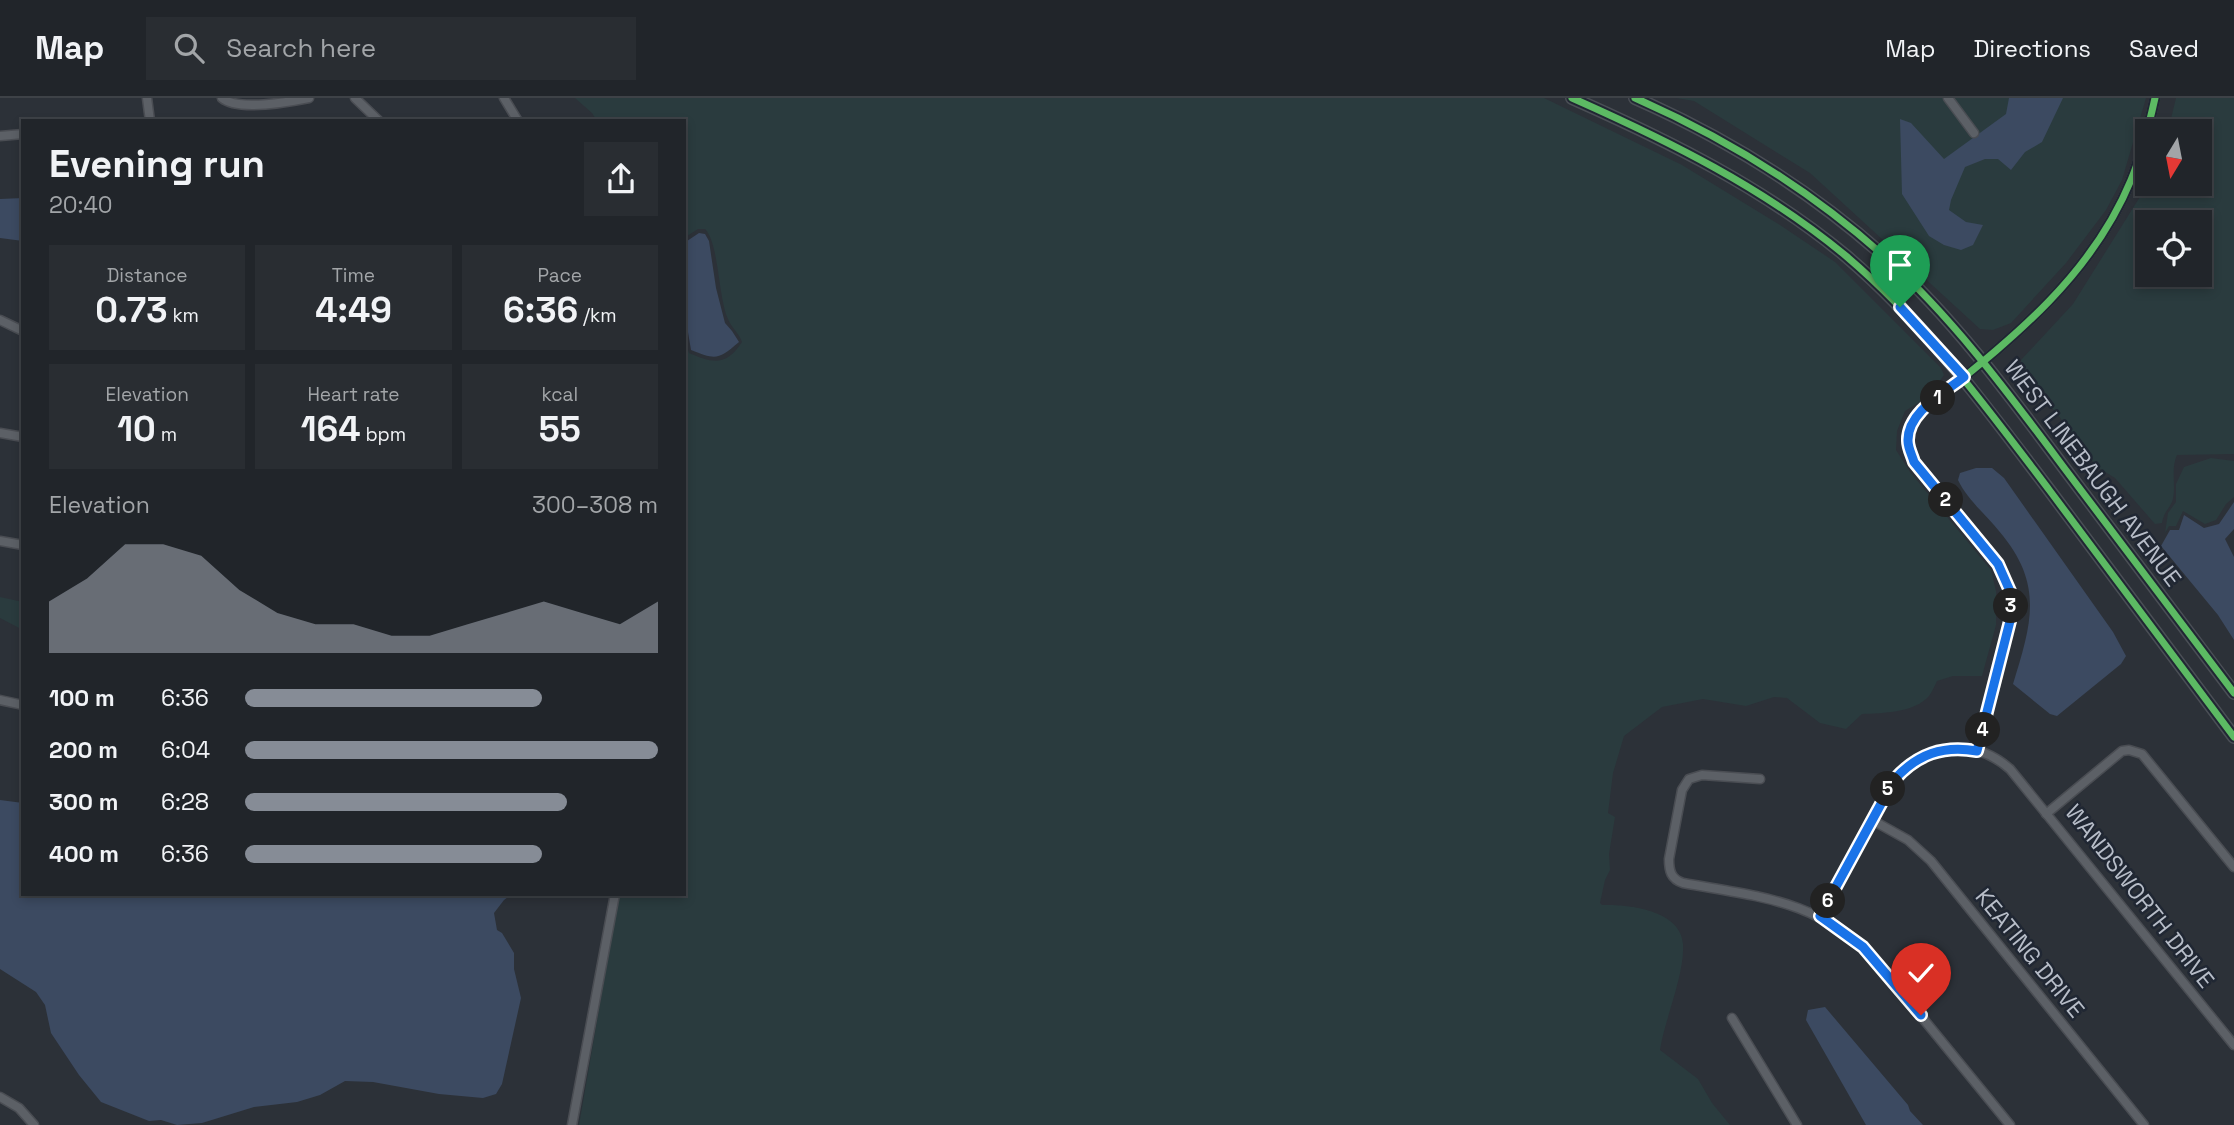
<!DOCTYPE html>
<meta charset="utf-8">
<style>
body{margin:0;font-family:"Space Grotesk",sans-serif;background:#292d32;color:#f1f3f6;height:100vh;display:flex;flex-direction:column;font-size:26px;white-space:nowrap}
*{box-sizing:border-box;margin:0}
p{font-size:23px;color:#a2a5a8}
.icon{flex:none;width:38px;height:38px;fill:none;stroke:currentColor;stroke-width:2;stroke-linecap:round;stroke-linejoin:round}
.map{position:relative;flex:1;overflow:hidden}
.side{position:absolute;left:21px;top:21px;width:665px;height:777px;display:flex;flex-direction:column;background:#21252a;border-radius:0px;box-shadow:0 4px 10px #0003,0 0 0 2px #3e4247}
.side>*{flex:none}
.needle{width:46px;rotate:190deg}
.controls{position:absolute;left:2135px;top:21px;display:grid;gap:14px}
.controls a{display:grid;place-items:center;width:77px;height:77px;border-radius:0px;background:#21252a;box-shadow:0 4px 10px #0003,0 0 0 2px #3e4247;font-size:35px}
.pin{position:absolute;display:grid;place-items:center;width:60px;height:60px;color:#fff;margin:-72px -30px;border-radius:50% 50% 50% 0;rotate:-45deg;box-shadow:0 0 7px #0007}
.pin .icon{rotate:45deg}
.km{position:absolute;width:35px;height:35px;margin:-18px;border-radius:50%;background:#222;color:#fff;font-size:19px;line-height:35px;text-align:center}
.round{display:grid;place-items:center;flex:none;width:74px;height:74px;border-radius:0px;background:#292d32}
.overview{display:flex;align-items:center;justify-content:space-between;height:119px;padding:0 28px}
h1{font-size:38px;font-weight:600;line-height:52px}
.stats{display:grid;grid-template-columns:repeat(3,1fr);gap:10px;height:119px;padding:7px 28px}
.stats div{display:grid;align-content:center;border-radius:0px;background:#292d32;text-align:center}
.stats b{font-size:35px;font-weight:600}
.stats small{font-size:19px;font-weight:400}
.stats p{font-size:19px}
.chart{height:196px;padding:14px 28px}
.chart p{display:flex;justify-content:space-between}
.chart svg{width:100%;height:126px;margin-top:7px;fill:#868c96;opacity:.7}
ul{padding:0 28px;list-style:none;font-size:23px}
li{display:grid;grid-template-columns:112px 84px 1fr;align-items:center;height:52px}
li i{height:18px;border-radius:9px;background:#868c96}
header{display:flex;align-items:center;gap:42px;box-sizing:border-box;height:98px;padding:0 35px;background:#21252a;border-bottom:2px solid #3e4247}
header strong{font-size:33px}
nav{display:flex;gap:38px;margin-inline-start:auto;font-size:24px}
.search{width:490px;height:63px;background:#292d32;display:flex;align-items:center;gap:18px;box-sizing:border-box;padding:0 24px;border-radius:0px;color:#a2a5a8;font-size:26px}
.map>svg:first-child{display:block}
.green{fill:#2a3b3e;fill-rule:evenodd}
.water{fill:#3c4a61}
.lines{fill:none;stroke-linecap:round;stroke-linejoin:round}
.minor-casing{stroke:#4a4d53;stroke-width:11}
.major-casing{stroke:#4a4e55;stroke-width:14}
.minor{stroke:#5c6066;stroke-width:8}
.major{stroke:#5e6268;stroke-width:10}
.cycleway-casing{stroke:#202733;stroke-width:11}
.cycleway{stroke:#5cba63;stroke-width:7}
.route-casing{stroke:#fff;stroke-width:14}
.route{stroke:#1a73e8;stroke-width:9}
.labels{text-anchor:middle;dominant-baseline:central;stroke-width:5;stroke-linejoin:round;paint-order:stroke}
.street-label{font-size:23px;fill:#b7bdc8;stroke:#202733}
</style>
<header>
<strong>Map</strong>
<div class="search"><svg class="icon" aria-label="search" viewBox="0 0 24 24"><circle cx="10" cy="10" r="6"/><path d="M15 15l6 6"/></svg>Search here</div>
<nav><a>Map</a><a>Directions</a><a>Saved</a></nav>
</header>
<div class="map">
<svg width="2234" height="1027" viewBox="0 0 2234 1027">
<rect width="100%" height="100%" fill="#2c3138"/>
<g class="green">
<path d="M 575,0 L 1544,0 L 1682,67 L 1780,127 L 1835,164 L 1941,270 L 1944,277 L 1936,288 L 1939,292 L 1905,313 L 1897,333 L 1896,352 L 1910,374 L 1991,472 L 1996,493 L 1996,527 L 1982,578 L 1953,578 L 1937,583 C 1935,587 1932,594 1929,598 C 1914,615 1883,615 1862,616 L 1846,631 L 1820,625 L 1787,600 L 1774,599 L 1746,608 L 1703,601 L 1662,609 L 1624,638 L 1613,675 L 1608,715 L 1615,719 L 1609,756 L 1610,772 L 1605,782 L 1600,805 L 1602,807 C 1628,806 1681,812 1683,846 C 1685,876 1665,920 1660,952 L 1698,981 L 1712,1005 L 1730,1027 L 579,1027 L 619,796 L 684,796 L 684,238 L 689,255 C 712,265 726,269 742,244 C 739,235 731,229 728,221 C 718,199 719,145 705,131 L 698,131 L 684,140 L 684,23 L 597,23 L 592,15 Z"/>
<path d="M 1676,0 L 2146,0 L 2122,82 L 2106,112 L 2066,165 L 2011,225 L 1993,232 L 1980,231 L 1810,75 L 1694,3 Z"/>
<path d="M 2176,0 L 2234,0 L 2234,356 L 2177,357 C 2170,372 2177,389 2172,404 C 2168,412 2164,414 2162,425 L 2155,426 L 2115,380 L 2097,369 L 2058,317 L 2022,276 L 2021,262 L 2073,206 L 2148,86 L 2200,86 L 2200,33 L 2168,33 ZM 2147,124 L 2200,124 L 2200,177 L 2147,177 Z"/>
<path d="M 2211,360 L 2234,363 L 2234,399 L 2226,406 L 2216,422 L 2205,426 L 2183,413 L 2176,428 L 2169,428 L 2165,435 L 2168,415 L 2176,404 L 2176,386 L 2184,369 Z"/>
<path d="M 0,499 L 23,504 L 23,532 L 0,520 Z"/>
</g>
<g class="water">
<path d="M 2009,0 L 2063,0 L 2042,44 L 2025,54 L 2011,72 L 1998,61 L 1985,61 L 1965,69 L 1951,102 L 1949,112 L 1966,124 L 1983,127 L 1973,147 L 1961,152 L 1944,147 L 1929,138 L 1902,96 L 1900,21 L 1911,25 L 1944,61 L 2006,16 Z"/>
<path d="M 23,100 L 23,143 L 0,140 L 0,101 Z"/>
<path d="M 699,135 L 705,136 L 709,143 L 716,190 L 725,225 L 732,233 L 739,244 C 718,262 716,262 691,252 L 687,228 L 684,226 L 684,145 Z"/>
<path d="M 1976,370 L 1992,370 L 2004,380 L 2113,534 L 2126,558 L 2121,566 L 2057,618 L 2050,616 L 2013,586 C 2032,524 2044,486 1999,433 C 1986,417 1967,401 1958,382 L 1960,375 Z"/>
<path d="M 2234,404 L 2234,431 L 2225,441 L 2234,459 L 2234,542 L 2218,517 L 2161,448 L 2170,432 L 2179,432 L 2184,417 L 2204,430 L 2219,426 Z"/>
<path d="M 0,702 L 23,705 L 23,796 L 512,796 L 504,802 L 494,815 L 497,832 L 502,835 L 514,855 L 514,871 L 521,900 L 502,986 L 496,996 L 483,1000 L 439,996 L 373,984 L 345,983 L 320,997 L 297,1004 L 254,1009 L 202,1025 L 177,1027 L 161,1022 L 149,1023 L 101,1004 L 79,977 L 51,935 L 45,907 L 36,894 L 0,871 Z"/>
<path d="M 1825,909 L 1908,1007 L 1910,1013 L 1923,1027 L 1866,1027 L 1806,922 L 1808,912 Z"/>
</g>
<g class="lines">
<g class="minor-casing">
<g id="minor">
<path d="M 147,0 L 150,23"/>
<path d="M 222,0 C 237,13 289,4 309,0"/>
<path d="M 355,0 L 379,23"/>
<path d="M 504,0 L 518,23"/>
<path d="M 1948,0 L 1974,35"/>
<path d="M 0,38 L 23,36"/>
<path d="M 0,222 L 23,233"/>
<path d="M 0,335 L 23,339"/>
<path d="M 0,443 L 23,447"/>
<path d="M 0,602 L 23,607"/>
<path d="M 1977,653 L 2010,523 L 2010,493 L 1998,466 L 1914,364 C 1908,345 1907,335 1917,317 C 2001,249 2088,186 2131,82 C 2142,56 2149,27 2155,0"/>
<path d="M 1760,681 L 1702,677 L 1689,681 L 1682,692 L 1669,761 C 1669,773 1671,781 1683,785 C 1760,799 1820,802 1876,863 L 2010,1027"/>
<path d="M 2046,716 L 2122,653 L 2129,652 L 2142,656 L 2234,769"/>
<path d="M 1872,722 L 1908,742 L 1931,763 L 2144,1027"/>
<path d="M 1820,818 L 1894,682 C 1925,646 1972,638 2010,671 L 2234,947"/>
<path d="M 1732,920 L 1797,1027"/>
<path d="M 0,999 L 19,1010 L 34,1027"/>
<path d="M 572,1027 L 615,796"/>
</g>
</g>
<g class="major-casing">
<g id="major">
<path d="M 1572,0 C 1669,43 1764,90 1846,158 C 1926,226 1987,310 2050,393 C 2111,475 2173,557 2234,639"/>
<path d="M 1635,0 C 1726,40 1810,92 1884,158 C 1954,221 2009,296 2065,371 C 2121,446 2178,520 2234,595"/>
</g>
</g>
<use href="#minor" class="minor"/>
<use href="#major" class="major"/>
<g class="cycleway-casing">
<g id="cycleway">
<path d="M 1572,0 C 1669,43 1764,90 1846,158 C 1926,226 1987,310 2050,393 C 2111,475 2173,557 2234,639"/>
<path d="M 1635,0 C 1726,40 1810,92 1884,158 C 1954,221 2009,296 2065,371 C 2121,446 2178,520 2234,595"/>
<path d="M 1977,653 L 2010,523 L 2010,493 L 1998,466 L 1914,364 C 1908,345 1907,335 1917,317 C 2001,249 2088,186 2131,82 C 2142,56 2149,27 2155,0"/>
</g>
</g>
<use href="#cycleway" class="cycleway"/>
</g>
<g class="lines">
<g class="route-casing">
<path id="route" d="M 1900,209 L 1964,279 C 1944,295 1907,314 1908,343 C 1908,350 1912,357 1914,364 L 1998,466 L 2010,493 L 2010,523 L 1977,653 C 1943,647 1917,656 1894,682 L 1820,818 L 1863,849 L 1921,917"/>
</g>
<use href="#route" class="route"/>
</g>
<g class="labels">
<g class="street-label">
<text transform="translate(2093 375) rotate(53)">WEST LINEBAUGH AVENUE</text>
<text transform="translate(2140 798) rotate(52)">WANDSWORTH DRIVE</text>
<text transform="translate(2030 855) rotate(51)">KEATING DRIVE</text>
</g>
</g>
</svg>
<div class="controls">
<a><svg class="needle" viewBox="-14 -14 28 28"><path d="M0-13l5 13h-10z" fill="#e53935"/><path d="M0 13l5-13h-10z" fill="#a2a5a8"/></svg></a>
<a><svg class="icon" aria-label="locate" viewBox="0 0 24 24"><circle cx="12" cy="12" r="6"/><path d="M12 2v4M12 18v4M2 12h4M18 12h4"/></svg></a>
</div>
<div class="pin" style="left:1900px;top:209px;background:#1e9e55"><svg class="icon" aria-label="arrive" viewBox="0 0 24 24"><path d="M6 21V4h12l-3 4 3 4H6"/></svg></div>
<div class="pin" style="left:1921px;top:917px;background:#d93025"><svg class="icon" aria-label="check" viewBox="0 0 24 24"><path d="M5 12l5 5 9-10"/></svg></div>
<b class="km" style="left:1938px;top:300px">1</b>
<b class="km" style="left:1946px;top:402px">2</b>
<b class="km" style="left:2011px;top:508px">3</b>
<b class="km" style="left:1983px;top:632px">4</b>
<b class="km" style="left:1888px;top:691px">5</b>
<b class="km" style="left:1828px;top:803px">6</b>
<section class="side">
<div class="overview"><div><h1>Evening run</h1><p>20:40</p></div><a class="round"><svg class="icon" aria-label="share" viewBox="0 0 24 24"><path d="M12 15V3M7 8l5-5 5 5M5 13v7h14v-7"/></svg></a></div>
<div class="stats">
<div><p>Distance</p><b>0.73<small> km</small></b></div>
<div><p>Time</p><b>4:49</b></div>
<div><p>Pace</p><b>6:36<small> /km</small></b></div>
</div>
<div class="stats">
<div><p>Elevation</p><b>10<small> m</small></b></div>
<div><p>Heart rate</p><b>164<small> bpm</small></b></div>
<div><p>kcal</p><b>55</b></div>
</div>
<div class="chart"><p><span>Elevation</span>300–308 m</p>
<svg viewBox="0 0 160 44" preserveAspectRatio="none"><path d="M0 44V26L10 18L20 6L30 6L40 10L50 22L60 30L70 34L80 34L90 38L100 38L110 34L120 30L130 26L140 30L150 34L160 26V44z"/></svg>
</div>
<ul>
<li><b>100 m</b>6:36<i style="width:72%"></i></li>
<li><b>200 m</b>6:04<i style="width:100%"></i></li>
<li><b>300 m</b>6:28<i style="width:78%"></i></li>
<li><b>400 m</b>6:36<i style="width:72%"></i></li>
</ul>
</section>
</div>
